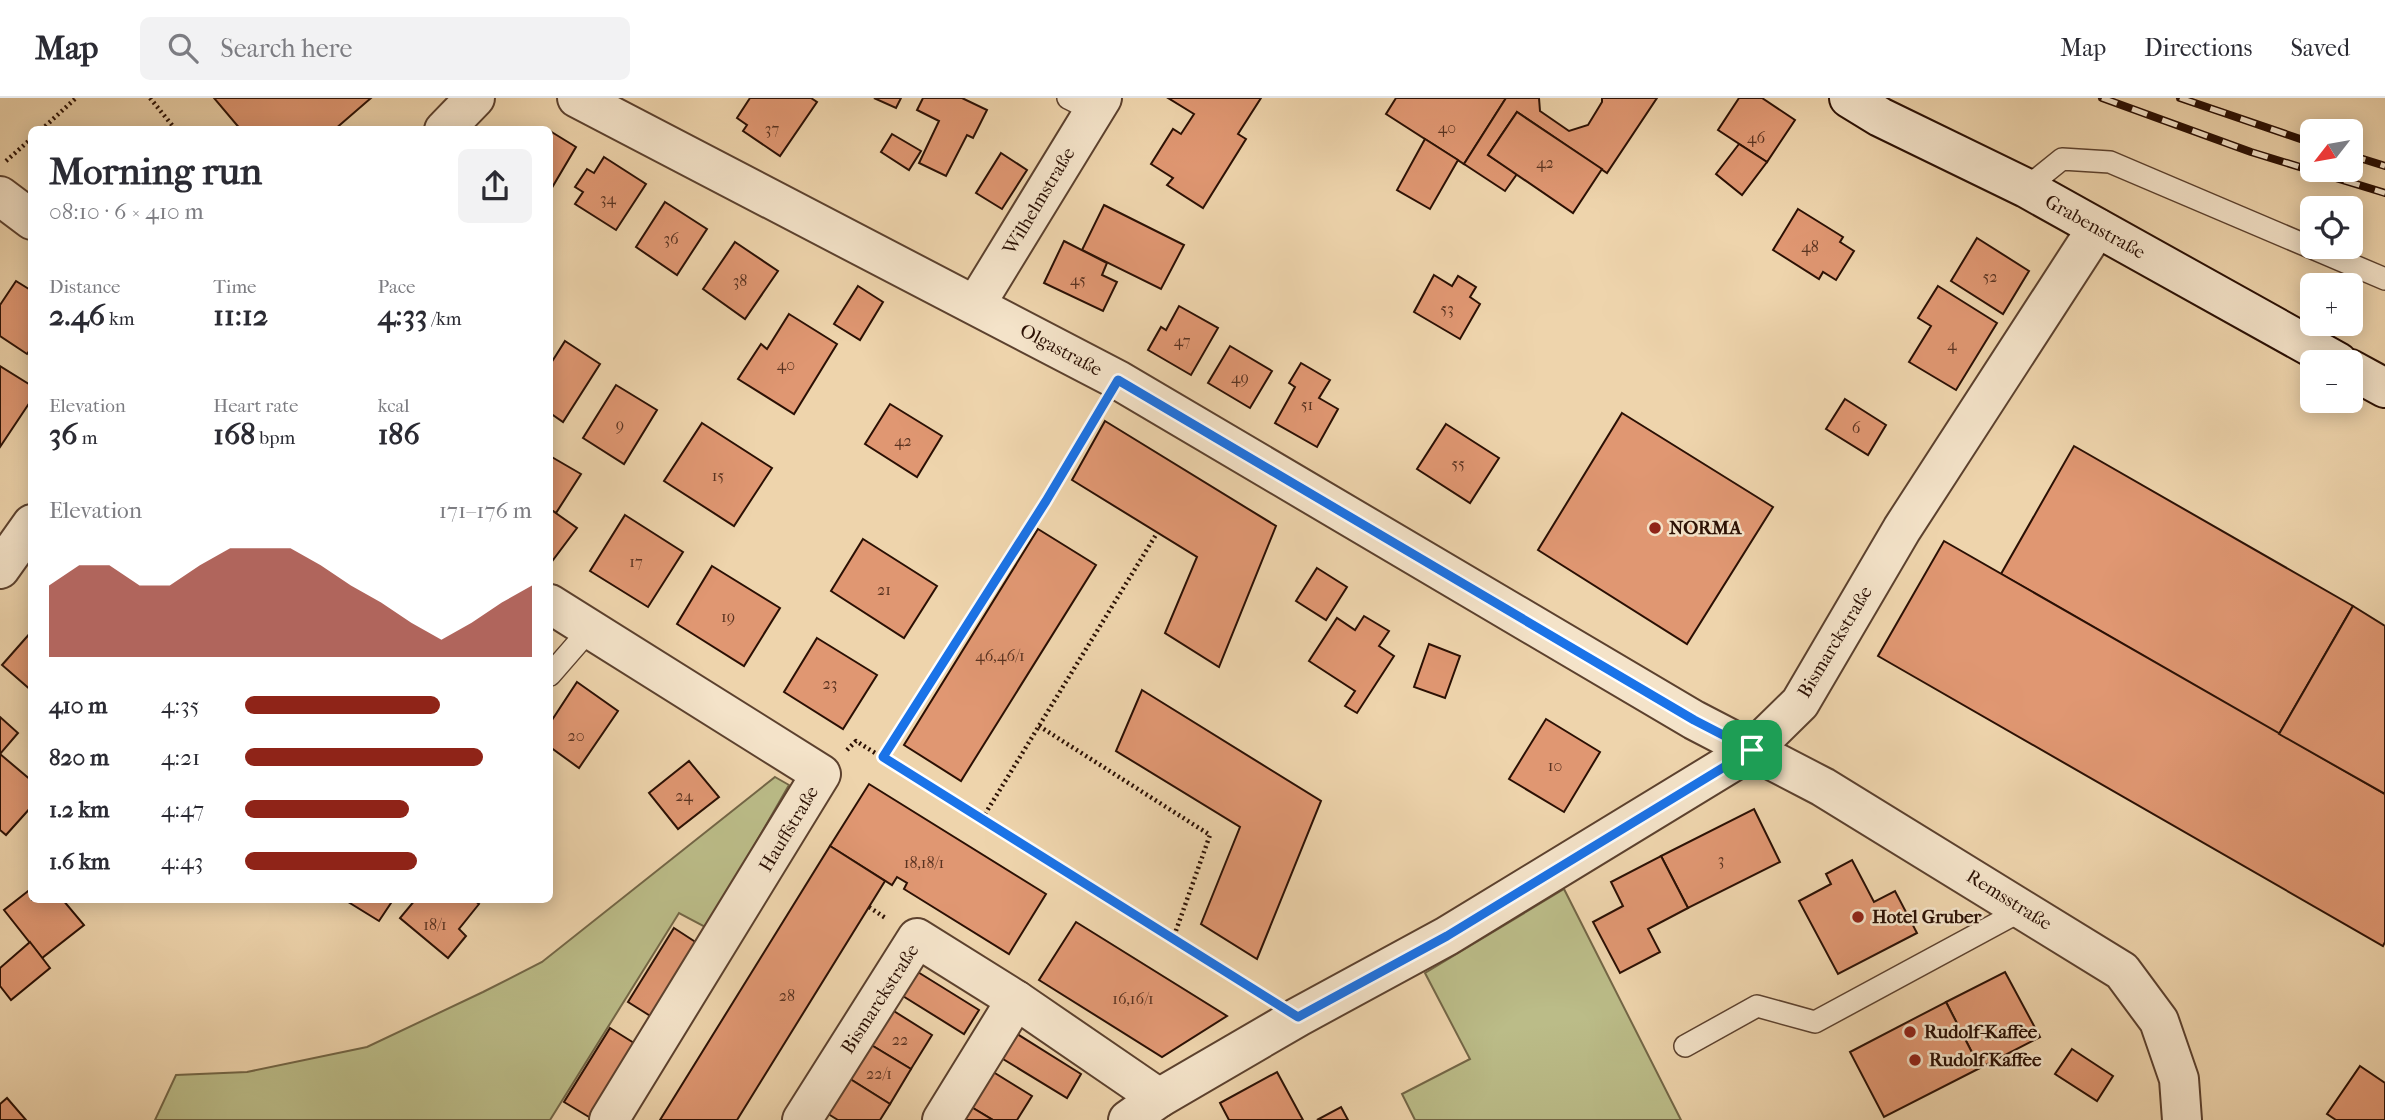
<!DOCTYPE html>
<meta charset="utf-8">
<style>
body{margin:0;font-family:"IM FELL French Canon",serif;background:#f2f2f3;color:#2b2b33;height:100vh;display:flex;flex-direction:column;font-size:26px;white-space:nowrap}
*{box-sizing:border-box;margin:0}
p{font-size:23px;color:#7c7c81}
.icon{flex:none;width:38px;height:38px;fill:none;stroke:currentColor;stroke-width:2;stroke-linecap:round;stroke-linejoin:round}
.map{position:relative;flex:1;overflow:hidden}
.panel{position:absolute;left:28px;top:28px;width:525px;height:777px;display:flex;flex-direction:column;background:#fff;border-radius:10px;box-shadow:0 4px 18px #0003}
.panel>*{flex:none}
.needle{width:46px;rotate:239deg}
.fabs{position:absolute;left:2300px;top:21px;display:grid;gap:14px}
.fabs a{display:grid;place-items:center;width:63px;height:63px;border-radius:10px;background:#fff;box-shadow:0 4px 18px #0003;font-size:35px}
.pin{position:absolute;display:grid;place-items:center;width:60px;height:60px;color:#fff;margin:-30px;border-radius:14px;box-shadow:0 4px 10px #0006}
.round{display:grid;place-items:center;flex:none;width:74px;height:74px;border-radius:10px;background:#f2f2f3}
.head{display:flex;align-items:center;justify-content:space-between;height:119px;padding:0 21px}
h1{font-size:38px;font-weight:800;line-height:52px}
.stats{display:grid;grid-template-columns:repeat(3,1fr);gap:10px;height:119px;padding:7px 21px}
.stats div{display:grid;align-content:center}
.stats b{font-size:30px;font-weight:800}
.stats small{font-size:19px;font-weight:400}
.stats p{font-size:19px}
.chart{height:196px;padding:14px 21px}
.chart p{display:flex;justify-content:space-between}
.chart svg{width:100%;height:126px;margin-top:7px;fill:#8f2418;opacity:.7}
ul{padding:0 21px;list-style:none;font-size:23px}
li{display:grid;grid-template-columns:112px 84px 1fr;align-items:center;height:52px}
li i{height:18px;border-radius:9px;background:#8f2418}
header{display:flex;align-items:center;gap:42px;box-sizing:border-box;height:98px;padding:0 35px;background:#fff;border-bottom:2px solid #e1e1e2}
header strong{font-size:33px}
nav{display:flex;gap:38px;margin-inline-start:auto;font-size:24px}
.search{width:490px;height:63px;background:#f2f2f3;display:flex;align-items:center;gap:18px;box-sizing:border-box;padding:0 24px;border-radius:10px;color:#7c7c81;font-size:26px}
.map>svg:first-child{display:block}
.green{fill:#bbbc88;stroke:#736646;stroke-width:2}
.building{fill:#e09772;stroke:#2b1004;stroke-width:2}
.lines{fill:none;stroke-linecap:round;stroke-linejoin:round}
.lane-casing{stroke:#5c412e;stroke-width:24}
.street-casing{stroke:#5c412e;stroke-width:42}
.secondary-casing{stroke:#2b1004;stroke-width:42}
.path{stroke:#2b1004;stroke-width:4.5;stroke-dasharray:2 3.5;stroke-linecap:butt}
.lane{stroke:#f4e3c9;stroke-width:21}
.street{stroke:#f4e3c9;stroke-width:38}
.secondary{stroke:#f4e3c9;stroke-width:38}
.rail-casing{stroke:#2b1004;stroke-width:8}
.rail{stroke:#f4e3c9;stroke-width:5;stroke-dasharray:16;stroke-linecap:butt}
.route-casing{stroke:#fff;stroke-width:14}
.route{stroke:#1a73e8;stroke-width:9}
.poi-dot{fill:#8f2418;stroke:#f4e3c9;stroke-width:2.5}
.labels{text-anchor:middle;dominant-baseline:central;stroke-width:5;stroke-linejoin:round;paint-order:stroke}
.number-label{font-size:16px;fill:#583220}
.street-label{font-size:19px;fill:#2b1004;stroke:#f4e3c9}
.poi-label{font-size:19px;font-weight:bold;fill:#2b1004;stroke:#f4e3c9;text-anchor:start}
</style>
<header>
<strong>Map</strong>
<div class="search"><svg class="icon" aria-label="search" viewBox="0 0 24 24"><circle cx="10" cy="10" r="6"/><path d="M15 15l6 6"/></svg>Search here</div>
<nav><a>Map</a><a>Directions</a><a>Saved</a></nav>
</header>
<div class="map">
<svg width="2385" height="1022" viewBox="0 0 2385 1022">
<rect width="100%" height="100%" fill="#eed4ac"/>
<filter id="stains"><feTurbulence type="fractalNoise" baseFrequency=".00286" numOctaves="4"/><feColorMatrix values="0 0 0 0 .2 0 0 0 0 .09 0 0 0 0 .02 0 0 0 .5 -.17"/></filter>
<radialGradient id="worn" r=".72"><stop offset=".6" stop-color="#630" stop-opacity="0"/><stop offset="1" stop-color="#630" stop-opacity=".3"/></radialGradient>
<g class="green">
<path d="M 775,679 L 789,687 L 707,830 L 679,815 L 550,1022 L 155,1022 L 176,977 L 247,974 L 367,949 L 483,894 L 542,864 Z"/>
<path d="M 1564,791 L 1681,1022 L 1415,1022 L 1402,996 L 1470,961 L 1425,875 Z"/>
</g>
<g class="building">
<path d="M 214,0 L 371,0 L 334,32 L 241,32 Z"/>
<path d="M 750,0 L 811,0 L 817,4 L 780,58 L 743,33 L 747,27 L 737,20 Z"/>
<path d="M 874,0 L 901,0 L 896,10 Z"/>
<path d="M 923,0 L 962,0 L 987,12 L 973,40 L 967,37 L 946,78 L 919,65 L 939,23 L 917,12 Z"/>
<path d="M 1168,0 L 1261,0 L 1238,36 L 1246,41 L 1203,110 L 1167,87 L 1173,80 L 1151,66 L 1173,31 L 1181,36 L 1194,16 Z"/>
<path d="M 1396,0 L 1506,0 L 1464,66 L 1386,16 Z"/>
<path d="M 1506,0 L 1539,0 L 1540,13 L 1569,33 L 1588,27 L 1602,4 L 1602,0 L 1657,0 L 1607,75 L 1517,14 L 1488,57 L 1517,76 L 1505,93 L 1464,66 Z"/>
<path d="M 1739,0 L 1762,0 L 1795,22 L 1767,64 L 1718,32 Z"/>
<path d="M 1517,14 L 1602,71 L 1573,115 L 1488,57 Z"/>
<path d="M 550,33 L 576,49 L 550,93 Z"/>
<path d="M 892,36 L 921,53 L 909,72 L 881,54 Z"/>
<path d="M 1425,41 L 1458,62 L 1430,111 L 1397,92 Z"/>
<path d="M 1739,46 L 1767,64 L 1742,97 L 1716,76 Z"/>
<path d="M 1001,55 L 1027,72 L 1002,111 L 976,95 Z"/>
<path d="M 604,59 L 646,86 L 616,132 L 575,106 L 583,94 L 575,89 L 587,71 L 594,75 Z"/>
<path d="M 665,104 L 707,131 L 677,177 L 636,149 Z"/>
<path d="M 1104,107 L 1184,147 L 1161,191 L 1082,152 Z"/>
<path d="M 1798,111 L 1843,139 L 1840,144 L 1854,153 L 1836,182 L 1823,174 L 1819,181 L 1773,152 Z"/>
<path d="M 1977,140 L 2029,173 L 2003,216 L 1951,183 Z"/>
<path d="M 1064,143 L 1107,165 L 1102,177 L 1117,184 L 1103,213 L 1044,185 Z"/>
<path d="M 735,144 L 778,173 L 745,221 L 703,191 Z"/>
<path d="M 1434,177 L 1452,188 L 1458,178 L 1476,189 L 1470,199 L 1480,206 L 1460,241 L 1414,214 Z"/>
<path d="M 16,183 L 32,193 L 32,249 L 27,256 L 0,238 L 0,207 Z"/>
<path d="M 858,188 L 883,204 L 860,242 L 834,226 Z"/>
<path d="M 1938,188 L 1997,225 L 1956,292 L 1909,264 L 1931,228 L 1918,220 Z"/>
<path d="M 1179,208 L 1218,230 L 1191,277 L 1148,252 L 1161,229 L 1166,232 Z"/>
<path d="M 789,216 L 837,246 L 794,316 L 738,281 L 761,246 L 767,251 Z"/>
<path d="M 565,243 L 600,266 L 563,324 L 550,315 L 550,259 L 553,262 Z"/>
<path d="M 1230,248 L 1272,273 L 1250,310 L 1208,285 Z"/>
<path d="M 1301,265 L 1330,282 L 1319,300 L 1338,311 L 1317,349 L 1275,325 L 1295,289 L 1289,285 Z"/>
<path d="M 0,268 L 32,288 L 32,301 L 0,349 Z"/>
<path d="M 616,287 L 657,312 L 624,366 L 583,340 Z"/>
<path d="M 1845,301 L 1886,327 L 1868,357 L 1826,331 Z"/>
<path d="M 890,306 L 942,338 L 917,379 L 865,346 Z"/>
<path d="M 1622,315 L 1773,409 L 1687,546 L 1538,452 Z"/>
<path d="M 1105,323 L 1276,428 L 1219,569 L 1165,535 L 1197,459 L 1072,382 Z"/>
<path d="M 702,325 L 772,370 L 734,428 L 664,383 Z"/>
<path d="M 1446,326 L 1499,360 L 1470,405 L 1417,371 Z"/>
<path d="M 2074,348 L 2353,508 L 2279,636 L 2001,476 Z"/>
<path d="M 550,358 L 581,376 L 556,415 L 550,411 Z"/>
<path d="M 550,411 L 577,430 L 550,466 Z"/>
<path d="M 625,417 L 683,454 L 648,509 L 590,473 Z"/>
<path d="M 1038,431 L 1096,467 L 961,683 L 904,647 Z"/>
<path d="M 863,441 L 937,488 L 904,540 L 831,493 Z"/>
<path d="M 1944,443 L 2385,696 L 2385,844 L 2383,848 L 1878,558 Z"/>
<path d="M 712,468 L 780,510 L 744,568 L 677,526 Z"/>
<path d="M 1317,470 L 1347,489 L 1326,522 L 1296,503 Z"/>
<path d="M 2353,508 L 2385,528 L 2385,696 L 2279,636 Z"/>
<path d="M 1364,518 L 1389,533 L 1379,548 L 1394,558 L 1357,615 L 1345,608 L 1355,593 L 1309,563 L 1337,520 L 1355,532 Z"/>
<path d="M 32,533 L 32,593 L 2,567 Z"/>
<path d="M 817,540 L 877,577 L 843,631 L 784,594 Z"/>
<path d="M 1429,546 L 1460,558 L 1445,600 L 1414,589 Z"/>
<path d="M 577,584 L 618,613 L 579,670 L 550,649 L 550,625 Z"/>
<path d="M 1142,592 L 1321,703 L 1257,861 L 1201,826 L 1240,729 L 1116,653 Z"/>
<path d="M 0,619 L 18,635 L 0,656 Z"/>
<path d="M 1546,621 L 1600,654 L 1564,714 L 1509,681 Z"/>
<path d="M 0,656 L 32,683 L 32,708 L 6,737 L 0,732 Z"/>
<path d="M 689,663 L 719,699 L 678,731 L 649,695 Z"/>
<path d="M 869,686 L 1046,796 L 1009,856 L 904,791 L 907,785 L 897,779 L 892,787 L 830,748 Z"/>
<path d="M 1754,711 L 1780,764 L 1688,810 L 1661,758 Z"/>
<path d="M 830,748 L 885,783 L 737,1022 L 660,1022 Z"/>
<path d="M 1661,758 L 1688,810 L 1648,831 L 1660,854 L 1620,875 L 1593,824 L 1623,808 L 1611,784 Z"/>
<path d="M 1852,762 L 1874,804 L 1895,793 L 1917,835 L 1838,876 L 1799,803 L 1831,786 L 1826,776 Z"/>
<path d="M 32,790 L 32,802 L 63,802 L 84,827 L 42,860 L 4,812 Z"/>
<path d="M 345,802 L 393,802 L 379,823 Z"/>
<path d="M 415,802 L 474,802 L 479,806 L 459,831 L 466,838 L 448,860 L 400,820 Z"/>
<path d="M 1076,824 L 1227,918 L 1162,959 L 1039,882 Z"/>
<path d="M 674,830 L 697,845 L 652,919 L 628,904 Z"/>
<path d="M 30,844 L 50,870 L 11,902 L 0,888 L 0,870 Z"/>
<path d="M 913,871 L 979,912 L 964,936 L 898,895 Z"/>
<path d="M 2005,874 L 2040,939 L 1980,970 L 1946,904 Z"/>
<path d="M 1946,904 L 1980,970 L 1884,1019 L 1850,954 Z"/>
<path d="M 889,910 L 932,937 L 911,971 L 868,945 Z"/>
<path d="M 610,930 L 634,945 L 589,1019 L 564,1004 Z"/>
<path d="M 1014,934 L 1081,976 L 1067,1000 L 998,958 Z"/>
<path d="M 868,945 L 911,971 L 890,1006 L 847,979 Z"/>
<path d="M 2072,951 L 2113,978 L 2097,1003 L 2055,976 Z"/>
<path d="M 2360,968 L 2385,985 L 2385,1022 L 2336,1022 L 2327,1016 Z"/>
<path d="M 990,972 L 1032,998 L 1017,1022 L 993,1022 L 968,1007 Z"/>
<path d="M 1277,974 L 1303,1022 L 1229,1022 L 1220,1005 Z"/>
<path d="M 847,979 L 890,1006 L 880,1022 L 838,1022 L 825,1014 Z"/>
<path d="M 7,1000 L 26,1022 L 0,1022 L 0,1006 Z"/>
<path d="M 968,1007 L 993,1022 L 959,1022 Z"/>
<path d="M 1341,1009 L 1348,1022 L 1317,1022 Z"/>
</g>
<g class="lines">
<g class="lane-casing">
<g id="lane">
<path d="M 1068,0 L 1094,13"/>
<path d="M 2026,90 L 2062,61 L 2110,64 L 2385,181"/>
<path d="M 550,577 L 590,531"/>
<path d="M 1685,948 L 1757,908 L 1815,924 L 2024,811"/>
</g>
</g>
<g class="street-casing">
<g id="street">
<path d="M 577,0 L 1118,282 L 1694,622 L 1823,689 L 2122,873 L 2159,923 L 2179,981 L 2182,1022"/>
<path d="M 444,32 L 475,0"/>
<path d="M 0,98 L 32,122"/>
<path d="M 976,206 L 1102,0"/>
<path d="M 0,471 L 32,426"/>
<path d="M 550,506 L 821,676 L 609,1022"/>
<path d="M 1159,1000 L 1298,919 L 1447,838 L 1752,652 L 1800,605 L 1902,431 L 2097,130"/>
<path d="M 802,1022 L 917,840 L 1016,902 L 1159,1000 L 1128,1022"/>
<path d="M 942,1022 L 1016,902"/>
</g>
</g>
<g class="secondary-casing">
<g id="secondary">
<path d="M 1849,0 L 1880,19 L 2026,90 L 2338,264"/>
<path d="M 2350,271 L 2385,290"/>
</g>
</g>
<g class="path">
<path d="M 150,0 L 176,32"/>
<path d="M 41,32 L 76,0"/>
<path d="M 6,63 L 32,40"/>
<path d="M 1039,628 L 1210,737 L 1173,841"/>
<path d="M 847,652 L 856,643 L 1262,897"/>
<path d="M 883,659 L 1100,313"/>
<path d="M 982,721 L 1157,435"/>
<path d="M 869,809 L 887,821"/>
</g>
<use href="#lane" class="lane"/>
<use href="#street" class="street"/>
<use href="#secondary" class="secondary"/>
<g class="rail-casing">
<g id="rail">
<path d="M 2102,0 L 2251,54 L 2385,95"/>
<path d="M 2180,0 L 2312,45"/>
<path d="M 2350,57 L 2385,68"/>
</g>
</g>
<use href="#rail" class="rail"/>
</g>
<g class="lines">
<g class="route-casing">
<path id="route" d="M 1118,282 L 1694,622 L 1752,652 L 1447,838 L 1298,919 L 883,659 L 1046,403 Z"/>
</g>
<use href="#route" class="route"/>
</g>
<g class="poi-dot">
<circle cx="1655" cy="430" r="7"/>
<circle cx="1858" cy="819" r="7"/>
<circle cx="1910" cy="934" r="7"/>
<circle cx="1915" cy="962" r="7"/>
</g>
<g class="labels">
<g class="number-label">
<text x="1447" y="29">40</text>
<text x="772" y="30">37</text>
<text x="1756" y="39">46</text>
<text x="1545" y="64">42</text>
<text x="608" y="100">34</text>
<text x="671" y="140">36</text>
<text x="1810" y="148">48</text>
<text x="1990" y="178">52</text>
<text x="1078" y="181">45</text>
<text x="740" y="182">38</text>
<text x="1447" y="210">53</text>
<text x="1182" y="242">47</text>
<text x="1952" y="246">4</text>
<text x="786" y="266">40</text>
<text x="1240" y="279">49</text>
<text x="1307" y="306">51</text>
<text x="620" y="326">9</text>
<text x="1856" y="329">6</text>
<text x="903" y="342">42</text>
<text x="1458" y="365">55</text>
<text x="718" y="377">15</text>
<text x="636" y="463">17</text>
<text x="884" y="491">21</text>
<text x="728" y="518">19</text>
<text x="1000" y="557">46,46/1</text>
<text x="830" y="585">23</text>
<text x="576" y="637">20</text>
<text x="1555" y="667">10</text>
<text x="684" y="697">24</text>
<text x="1721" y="761">3</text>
<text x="924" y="764">18,18/1</text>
<text x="435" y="826">18/1</text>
<text x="787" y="897">28</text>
<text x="1133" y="900">16,16/1</text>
<text x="900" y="941">22</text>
<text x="879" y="975">22/1</text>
</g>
<g class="street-label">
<text transform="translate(1039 103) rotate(-59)">Wilhelmstraße</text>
<text transform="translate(2095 129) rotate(29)">Grabenstraße</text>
<text transform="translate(1061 252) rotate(28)">Olgastraße</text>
<text transform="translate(1835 544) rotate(-59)">Bismarckstraße</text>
<text transform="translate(789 731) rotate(-59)">Hauffstraße</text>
<text transform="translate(2009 802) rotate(32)">Remsstraße</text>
<text transform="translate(880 901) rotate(-57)">Bismarckstraße</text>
</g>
<g class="poi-label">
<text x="1669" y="430">NORMA</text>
<text x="1872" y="819">Hotel Gruber</text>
<text x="1924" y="934">Rudolf-Kaffee</text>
<text x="1929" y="962">Rudolf Kaffee</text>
</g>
</g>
<rect width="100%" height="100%" filter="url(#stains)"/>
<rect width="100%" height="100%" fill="url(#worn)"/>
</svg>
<div class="fabs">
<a><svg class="needle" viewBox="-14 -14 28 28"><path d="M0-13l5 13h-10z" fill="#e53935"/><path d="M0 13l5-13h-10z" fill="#7c7c81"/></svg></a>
<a><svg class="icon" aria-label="locate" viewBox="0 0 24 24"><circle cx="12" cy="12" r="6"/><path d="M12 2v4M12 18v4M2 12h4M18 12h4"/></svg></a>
<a>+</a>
<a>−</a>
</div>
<div class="pin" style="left:1752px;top:652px;background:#1e9e55"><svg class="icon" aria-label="arrive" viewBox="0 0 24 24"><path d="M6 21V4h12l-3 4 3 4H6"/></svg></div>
<section class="panel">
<div class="head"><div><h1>Morning run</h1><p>08:10 · 6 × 410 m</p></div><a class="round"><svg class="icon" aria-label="share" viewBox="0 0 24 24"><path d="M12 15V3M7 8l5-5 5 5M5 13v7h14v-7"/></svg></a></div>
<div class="stats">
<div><p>Distance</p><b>2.46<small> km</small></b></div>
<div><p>Time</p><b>11:12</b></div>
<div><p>Pace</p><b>4:33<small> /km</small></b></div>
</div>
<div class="stats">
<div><p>Elevation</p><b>36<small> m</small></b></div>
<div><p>Heart rate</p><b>168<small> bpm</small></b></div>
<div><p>kcal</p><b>186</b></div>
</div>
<div class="chart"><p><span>Elevation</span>171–176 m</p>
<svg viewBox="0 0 160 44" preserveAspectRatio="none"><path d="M0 44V19L10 12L20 12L30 19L40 19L50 12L60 6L70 6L80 6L90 12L100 19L110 25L120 32L130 38L140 32L150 25L160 19V44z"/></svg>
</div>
<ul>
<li><b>410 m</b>4:35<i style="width:68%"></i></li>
<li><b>820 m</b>4:21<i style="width:83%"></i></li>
<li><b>1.2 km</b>4:47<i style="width:57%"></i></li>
<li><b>1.6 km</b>4:43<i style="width:60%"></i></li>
</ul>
</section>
</div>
